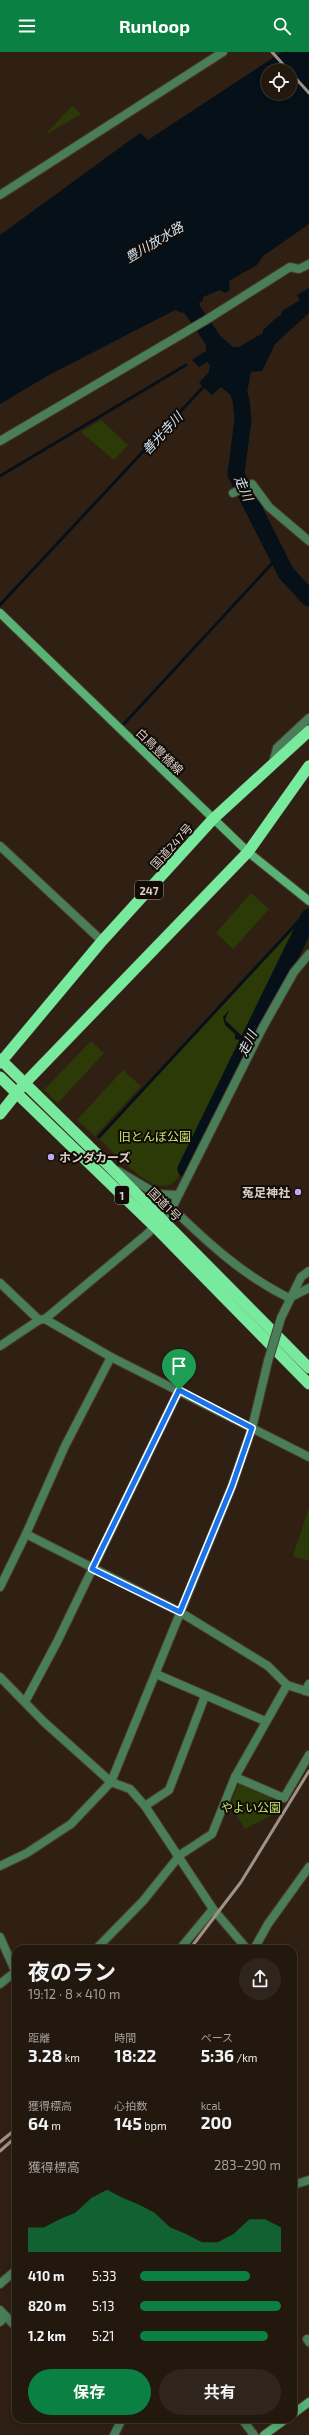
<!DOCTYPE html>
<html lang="ja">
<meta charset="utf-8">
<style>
body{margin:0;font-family:"Exo 2","Noto Sans JP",sans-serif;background:#2f251c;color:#f1f3f6;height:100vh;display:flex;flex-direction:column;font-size:15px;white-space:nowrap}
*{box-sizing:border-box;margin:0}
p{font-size:13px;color:#a3a09e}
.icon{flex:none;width:22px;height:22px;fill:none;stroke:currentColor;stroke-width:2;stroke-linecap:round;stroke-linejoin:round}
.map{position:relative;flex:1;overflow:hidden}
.sheet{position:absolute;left:12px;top:1893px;width:285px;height:478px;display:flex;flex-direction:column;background:#23180e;border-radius:12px;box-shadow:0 2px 10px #0003,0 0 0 1px #40372e}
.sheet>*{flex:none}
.tools{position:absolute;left:261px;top:12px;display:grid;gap:8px}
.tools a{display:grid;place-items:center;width:36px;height:36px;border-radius:50%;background:#23180e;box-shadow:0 2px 10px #0003,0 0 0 1px #40372e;font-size:20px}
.pin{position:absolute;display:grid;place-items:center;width:34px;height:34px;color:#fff;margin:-41px -17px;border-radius:50% 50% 50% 0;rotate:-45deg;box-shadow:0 0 4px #0007}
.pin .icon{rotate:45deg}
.round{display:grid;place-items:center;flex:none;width:42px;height:42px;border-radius:21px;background:#2f251c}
.overview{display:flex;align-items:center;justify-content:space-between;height:68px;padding:0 16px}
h1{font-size:22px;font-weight:700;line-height:30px}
.stats{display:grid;grid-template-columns:repeat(3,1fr);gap:6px;height:68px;padding:4px 16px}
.stats div{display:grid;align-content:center}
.stats b{font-size:17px;font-weight:700}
.stats small{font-size:11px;font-weight:400}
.stats p{font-size:11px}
.chart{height:112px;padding:8px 16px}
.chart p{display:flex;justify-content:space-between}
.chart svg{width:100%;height:72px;margin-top:4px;fill:#0b8043;opacity:.7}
.button{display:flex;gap:8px;margin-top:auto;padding:8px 16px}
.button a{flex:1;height:46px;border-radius:24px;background:#0b8043;color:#fff;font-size:16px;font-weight:700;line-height:46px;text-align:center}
.button a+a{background:#2f251c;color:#f1f3f6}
ul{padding:0 16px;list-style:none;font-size:13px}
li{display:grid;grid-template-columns:64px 48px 1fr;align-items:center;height:30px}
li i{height:10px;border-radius:5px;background:#0b8043}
header{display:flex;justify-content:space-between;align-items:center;height:52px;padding:0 16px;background:#0b8043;color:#fff;font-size:18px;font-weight:700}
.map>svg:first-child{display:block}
.green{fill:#2c3a07}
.water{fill:#051018;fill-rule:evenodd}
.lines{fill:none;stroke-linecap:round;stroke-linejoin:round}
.stream{stroke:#051018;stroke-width:3}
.river{stroke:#051018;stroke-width:17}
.minor-casing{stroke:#4b3c30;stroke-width:10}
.secondary-casing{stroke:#4b3c30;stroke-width:10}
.trunk-casing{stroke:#4b3c30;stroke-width:12}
.minor{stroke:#497e59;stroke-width:8}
.secondary{stroke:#59b276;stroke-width:8}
.trunk{stroke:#78ea9e;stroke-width:11}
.rail{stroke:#9f9389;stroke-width:3}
.minor-bridge-casing{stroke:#4b3c30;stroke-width:10;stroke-linecap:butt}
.minor-bridge{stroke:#497e59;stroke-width:8}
.route-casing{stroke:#fff;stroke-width:8}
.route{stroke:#1a73e8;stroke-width:5}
.poi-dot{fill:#c3a7f2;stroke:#120b06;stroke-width:1.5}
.labels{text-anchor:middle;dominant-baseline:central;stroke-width:4;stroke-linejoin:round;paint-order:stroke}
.shield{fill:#120b06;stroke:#9f958e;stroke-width:1}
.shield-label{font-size:11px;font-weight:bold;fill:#dbd0c8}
.street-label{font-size:12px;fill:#dbd0c8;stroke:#120b06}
.park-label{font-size:12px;fill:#c4ea73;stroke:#120b06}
.poi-label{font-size:12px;font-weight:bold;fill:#dbd0c8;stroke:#120b06;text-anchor:start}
.water-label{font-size:13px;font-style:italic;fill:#d0e5f4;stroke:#120b06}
</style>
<header><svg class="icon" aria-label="menu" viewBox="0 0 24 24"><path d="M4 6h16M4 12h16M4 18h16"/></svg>Runloop<svg class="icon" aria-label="search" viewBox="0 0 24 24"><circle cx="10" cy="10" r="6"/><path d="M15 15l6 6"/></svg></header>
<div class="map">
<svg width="309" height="2383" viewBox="0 0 309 2383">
<rect width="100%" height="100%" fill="#2f2013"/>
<g class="green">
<path d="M 72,54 L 81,62 L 45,83 Z"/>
<path d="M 101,368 L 128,393 L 114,408 L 81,380 Z"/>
<path d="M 251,841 L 269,857 L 233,897 L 216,881 Z"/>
<path d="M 305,861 L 308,864 L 305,868 L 306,869 L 183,1117 C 180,1123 176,1130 169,1133 C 149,1141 113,1099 99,1087 Z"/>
<path d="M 91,989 L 104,1001 L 58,1051 L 44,1038 Z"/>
<path d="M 123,1018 L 141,1034 L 95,1084 L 77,1068 Z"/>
<path d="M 309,1456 L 309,1509 L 293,1504 Z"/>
<path d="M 242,1731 L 271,1745 L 278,1760 L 245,1777 L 230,1753 L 238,1733 Z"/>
</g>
<g class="water">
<path d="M 282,0 L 309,0 L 309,172 L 263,204 L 257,213 L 229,229 L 230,238 L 225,241 L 220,238 L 203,245 L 203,249 L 199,251 L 200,256 L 192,261 L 187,258 L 182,261 L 175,258 L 49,323 L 0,352 L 0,183 L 140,81 L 148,88 ZM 268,19 L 290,19 L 290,41 L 268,41 Z"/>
<path d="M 309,236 L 309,261 L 275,292 L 262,319 L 251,320 L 245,351 L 240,351 L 221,335 L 212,343 L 199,331 L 209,320 L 210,313 L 207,310 L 199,315 L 192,308 L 206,299 L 207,283 L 214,279 L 233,295 L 239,295 L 263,281 L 263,278 C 270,273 273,267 281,263 L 282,259 L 300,248 L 297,243 Z"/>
<path d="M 229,958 L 225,968 L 243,985 L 239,988 L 235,987 L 235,982 L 225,973 L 223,965 Z"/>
</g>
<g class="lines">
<g class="stream">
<path d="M 0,424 L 186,313"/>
<path d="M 0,553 L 206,332"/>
<path d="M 123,673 L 278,505"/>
<path d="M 99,1085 L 309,858"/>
</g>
<g class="river">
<path d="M 180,240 L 222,301"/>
<path d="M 235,331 L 241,348 L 243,367 L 236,422 L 286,521 L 309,546"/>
<path d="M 186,1117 L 309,865"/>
</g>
<g class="minor-casing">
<g id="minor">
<path d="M 0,143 L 223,0"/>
<path d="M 0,389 L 206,268 L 290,215 L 299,217 L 309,212"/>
<path d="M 233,441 L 252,432 L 269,455 L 309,489"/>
<path d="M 273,711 L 277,696 L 309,666"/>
<path d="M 0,794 L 102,889"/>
<path d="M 118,1119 L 157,1142 L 177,1143"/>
<path d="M 172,1156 C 208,1191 244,1224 289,1246 L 309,1236"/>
<path d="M 0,1231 L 39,1268"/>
<path d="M 281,1266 L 301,1225 L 309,1219"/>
<path d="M 45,1267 L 111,1305 L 309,1405"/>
<path d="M 0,1294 L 39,1268 L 45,1267 L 147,1182 L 172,1156 L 263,975 L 294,920 L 309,902"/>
<path d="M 111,1305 L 65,1394 L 26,1482 L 180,1560 L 268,1614 L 287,1633 L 309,1640"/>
<path d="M 0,1535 L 26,1482"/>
<path d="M 156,1622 L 265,1669"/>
<path d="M 0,1625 L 44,1670 L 111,1730 L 130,1737 L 145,1754 L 213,1857 L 247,1897"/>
<path d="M 305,1639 L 309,1632"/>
<path d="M 25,1650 L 57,1590 L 179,1338"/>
<path d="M 235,1725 L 284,1746 L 309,1703"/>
<path d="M 145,1754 L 169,1738 L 205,1644"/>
<path d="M 0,1814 L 27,1801 L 71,1772 L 111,1730 L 232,1434 L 252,1376 L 268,1309"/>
<path d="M 0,1885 L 16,1921"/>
<path d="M 96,1897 L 143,1849 L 180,1803 L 212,1782 L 235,1725 L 287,1633"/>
<path d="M 180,1897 L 213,1857"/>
<path d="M 254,1897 L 268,1872 L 309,1815"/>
<path d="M 0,1932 L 15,1920"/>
<path d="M 293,2133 L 309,2128"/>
<path d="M 0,2232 L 16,2218"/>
<path d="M 0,2258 L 16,2275"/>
<path d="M 0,2270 L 6,2264"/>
<path d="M 307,2287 L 309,2290"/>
<path d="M 242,2367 L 254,2383"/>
<path d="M 114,2383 L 122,2367"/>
</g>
</g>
<g class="secondary-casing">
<g id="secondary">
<path d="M 0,561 L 248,800 L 309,849"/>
<path d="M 293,2362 L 309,2350"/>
<path d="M 264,2383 L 286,2367"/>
</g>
</g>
<g class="trunk-casing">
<g id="trunk">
<path d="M 0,1007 L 107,1112 L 309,1316"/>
<path d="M 0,1011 L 102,889 L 213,767 L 309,679"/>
<path d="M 0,1025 L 155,1175 L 309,1332"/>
<path d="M 0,1062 L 24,1032 L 248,800 L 309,714"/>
</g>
</g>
<use href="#minor" class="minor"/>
<use href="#secondary" class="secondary"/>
<use href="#trunk" class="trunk"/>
<g class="rail">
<path d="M 272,0 L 289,19"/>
<path d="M 290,20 L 309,41"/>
<path d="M 190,1897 L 241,1830 L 309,1719"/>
<path d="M 0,2090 L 16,2077"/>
<path d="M 0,2099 L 16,2085"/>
</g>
<g class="minor-bridge-casing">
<path id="minor-bridge" d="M 268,1309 L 281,1266"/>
</g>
<use href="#minor-bridge" class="minor-bridge"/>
</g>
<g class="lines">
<g class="route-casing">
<path id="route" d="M 179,1338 L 252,1376 L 232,1434 L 180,1560 L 92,1517 Z"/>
</g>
<use href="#route" class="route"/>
</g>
<g class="poi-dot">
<circle cx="51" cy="1105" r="4"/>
<circle cx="298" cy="1140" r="4"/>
</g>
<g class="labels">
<g class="shield">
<rect x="135" y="829" width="28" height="18" rx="3"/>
<rect x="115" y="1134" width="14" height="18" rx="3"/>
</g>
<g class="shield-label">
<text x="149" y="838">247</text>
<text x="122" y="1143">1</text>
</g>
<g class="street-label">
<text transform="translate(160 699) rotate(44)">白鳥豊橋線</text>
<text transform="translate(171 794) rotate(-48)">国道247号</text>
<text transform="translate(165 1152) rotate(45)">国道1号</text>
</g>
<g class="park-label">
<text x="155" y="1084">旧とんぼ公園</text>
<text x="251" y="1755">やよい公園</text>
</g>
<g class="poi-label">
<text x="59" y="1105">ホンダカーズ</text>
<text x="290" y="1140" text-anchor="end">菟足神社</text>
</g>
<g class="water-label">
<text transform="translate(154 190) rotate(-31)">豊川放水路</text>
<text transform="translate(162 381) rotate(-47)">善光寺川</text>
<text transform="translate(244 436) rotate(67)">走川</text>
<text transform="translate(247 991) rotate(-64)">走川</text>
</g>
</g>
</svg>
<div class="tools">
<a><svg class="icon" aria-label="locate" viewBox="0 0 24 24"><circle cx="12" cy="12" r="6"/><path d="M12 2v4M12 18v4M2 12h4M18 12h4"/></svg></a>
</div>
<div class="pin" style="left:179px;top:1338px;background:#1e9e55"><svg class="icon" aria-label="arrive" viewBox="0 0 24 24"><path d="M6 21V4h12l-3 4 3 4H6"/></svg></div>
<section class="sheet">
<div class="overview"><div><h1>夜のラン</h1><p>19:12 · 8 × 410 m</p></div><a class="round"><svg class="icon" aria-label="share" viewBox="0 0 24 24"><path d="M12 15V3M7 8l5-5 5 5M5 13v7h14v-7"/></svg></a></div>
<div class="stats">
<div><p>距離</p><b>3.28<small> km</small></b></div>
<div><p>時間</p><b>18:22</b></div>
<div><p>ペース</p><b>5:36<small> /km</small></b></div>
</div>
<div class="stats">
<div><p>獲得標高</p><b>64<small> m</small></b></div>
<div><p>心拍数</p><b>145<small> bpm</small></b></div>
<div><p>kcal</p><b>200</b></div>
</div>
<div class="chart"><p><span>獲得標高</span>283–290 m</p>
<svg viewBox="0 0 160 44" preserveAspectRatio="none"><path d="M0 44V29L10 29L20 24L30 20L40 11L50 6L60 11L70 15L80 20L90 29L100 33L110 38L120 38L130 33L140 24L150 24L160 29V44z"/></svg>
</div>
<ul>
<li><b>410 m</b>5:33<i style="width:78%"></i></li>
<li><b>820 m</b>5:13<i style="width:100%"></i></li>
<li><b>1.2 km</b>5:21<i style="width:91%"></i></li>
</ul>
<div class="button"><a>保存</a><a>共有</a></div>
</section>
</div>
